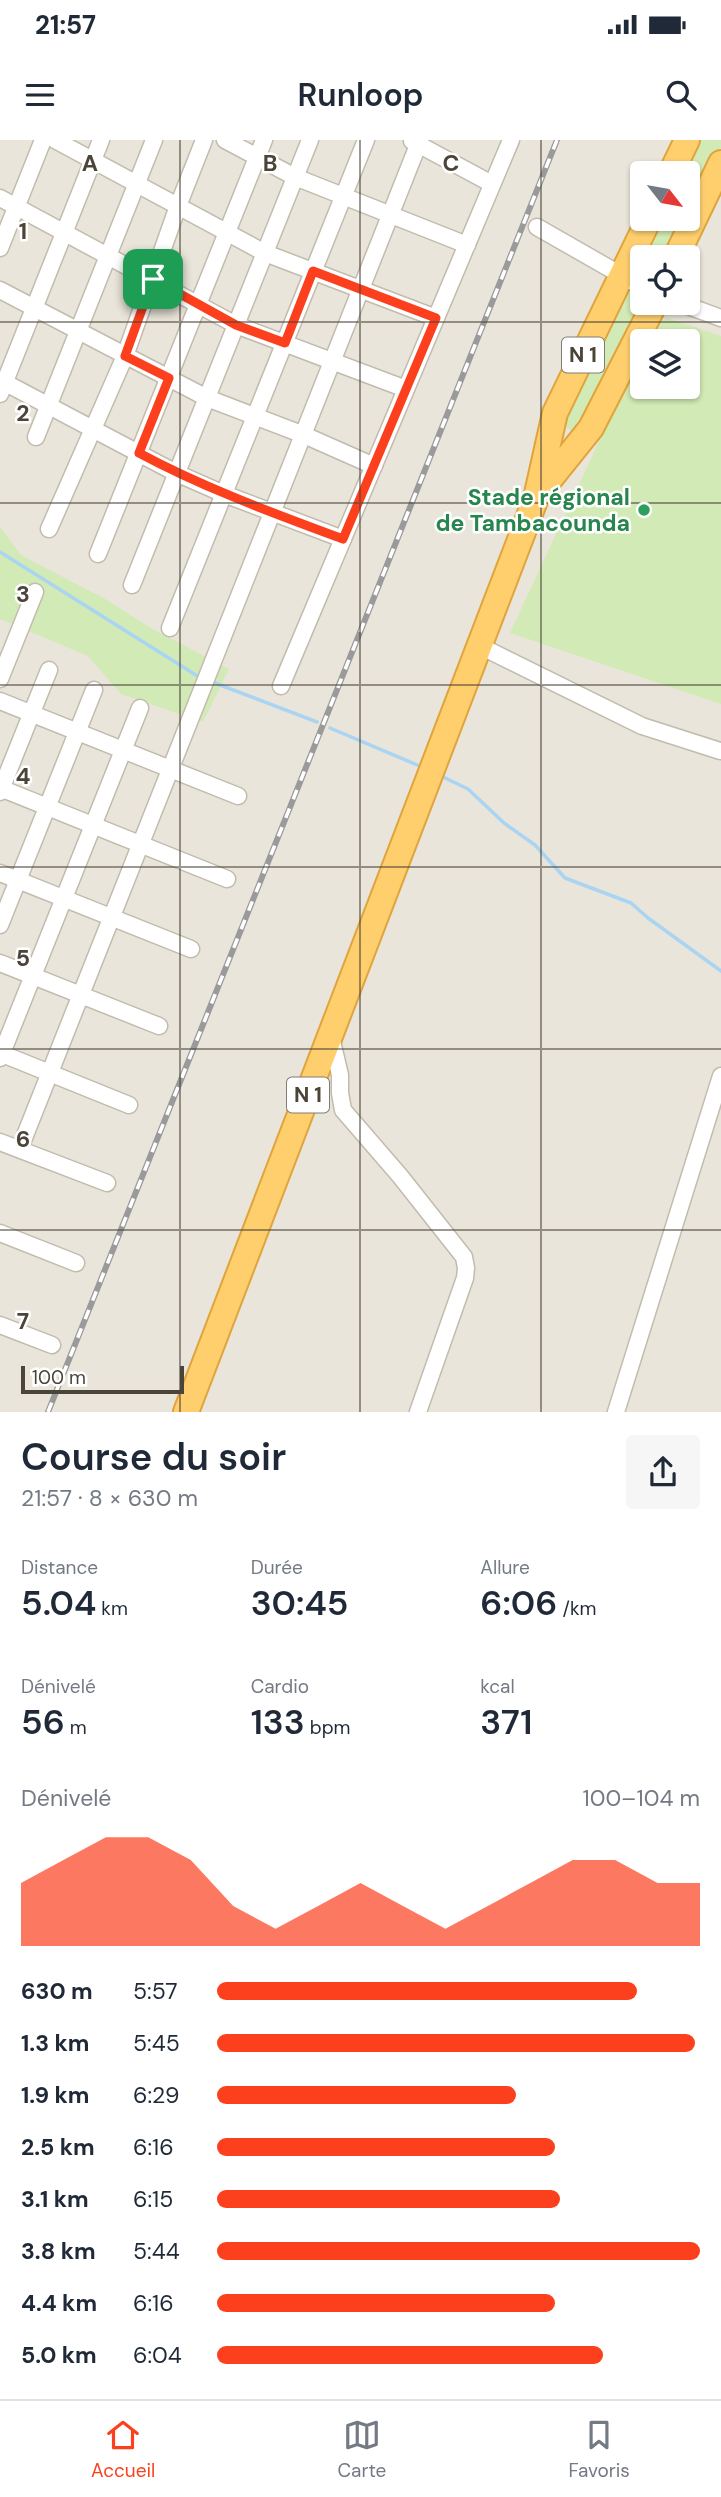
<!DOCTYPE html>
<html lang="fr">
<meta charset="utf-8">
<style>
body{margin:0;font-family:"DM Sans",sans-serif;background:#f6f6f7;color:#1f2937;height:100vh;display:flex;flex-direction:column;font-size:26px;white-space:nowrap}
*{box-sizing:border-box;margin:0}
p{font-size:23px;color:#747a83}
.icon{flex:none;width:38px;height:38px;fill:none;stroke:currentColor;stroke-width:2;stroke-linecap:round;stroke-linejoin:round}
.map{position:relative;height:1272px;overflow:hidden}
.side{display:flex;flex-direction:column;background:#fff;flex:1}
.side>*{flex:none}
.needle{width:46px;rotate:121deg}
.fabs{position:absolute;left:630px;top:21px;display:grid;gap:14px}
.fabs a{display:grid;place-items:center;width:70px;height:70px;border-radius:7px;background:#fff;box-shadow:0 2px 5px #0004;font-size:35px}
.scale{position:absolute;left:21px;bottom:18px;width:163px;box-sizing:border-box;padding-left:7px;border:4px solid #4b4439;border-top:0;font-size:19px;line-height:24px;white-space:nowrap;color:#4b4439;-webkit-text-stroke:5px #fff;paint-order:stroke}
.pin{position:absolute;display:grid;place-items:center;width:60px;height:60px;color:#fff;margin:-30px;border-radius:14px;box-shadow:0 4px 10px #0006}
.round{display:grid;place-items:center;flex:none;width:74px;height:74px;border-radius:7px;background:#f6f6f7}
.head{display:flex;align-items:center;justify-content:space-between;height:119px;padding:0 21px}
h1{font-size:38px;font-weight:600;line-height:52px}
.figures{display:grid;grid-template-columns:repeat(3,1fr);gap:10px;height:119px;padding:7px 21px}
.figures div{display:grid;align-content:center}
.figures b{font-size:35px;font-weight:600}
.figures small{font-size:19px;font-weight:400}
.figures p{font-size:19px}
.chart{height:196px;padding:14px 21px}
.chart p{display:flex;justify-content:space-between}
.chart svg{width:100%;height:126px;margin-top:7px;fill:#fc3f1d;opacity:.7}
ul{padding:0 21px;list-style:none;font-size:23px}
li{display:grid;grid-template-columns:112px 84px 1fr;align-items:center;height:52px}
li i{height:18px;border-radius:9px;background:#fc3f1d}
.status{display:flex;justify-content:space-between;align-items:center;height:49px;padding:0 35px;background:#fff;direction:ltr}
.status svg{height:19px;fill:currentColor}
header{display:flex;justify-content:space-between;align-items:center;height:91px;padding:0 21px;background:#fff;font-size:32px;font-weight:600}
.tabs{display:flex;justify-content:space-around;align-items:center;height:98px;border-top:2px solid #e0e1e3;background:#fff;font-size:19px;color:#747a83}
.tabs a{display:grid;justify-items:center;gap:4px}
.tabs .active{color:#fc3f1d}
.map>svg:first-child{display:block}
.residential{fill:#eae5da;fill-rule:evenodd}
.green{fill:#d2eab5}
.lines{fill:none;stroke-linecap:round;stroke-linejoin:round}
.stream{stroke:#a9d4f2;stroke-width:3.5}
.minor-casing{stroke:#c2bbae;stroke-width:19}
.highway-casing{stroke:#e0a43c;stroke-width:28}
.minor{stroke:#fff;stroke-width:16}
.highway{stroke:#ffcf6e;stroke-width:24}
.rail-casing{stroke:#9a9a9a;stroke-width:6}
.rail{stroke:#fff;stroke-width:3.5;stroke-dasharray:10;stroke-linecap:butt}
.route-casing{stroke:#fff;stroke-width:14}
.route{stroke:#fc3f1d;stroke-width:9}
.grid{fill:none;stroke:#4b4439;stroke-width:2;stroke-opacity:0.55}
.leisure-dot{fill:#2e9e5b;stroke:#fff;stroke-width:2.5}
.labels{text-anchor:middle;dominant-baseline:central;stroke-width:5;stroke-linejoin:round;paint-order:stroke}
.shield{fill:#fff;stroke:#817c74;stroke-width:2}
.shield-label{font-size:21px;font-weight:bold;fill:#4b4439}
.leisure-label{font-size:23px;font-weight:bold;fill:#27864d;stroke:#fff;text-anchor:end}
.grid-label{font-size:23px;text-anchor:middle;font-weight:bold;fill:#4b4439;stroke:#fff;stroke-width:5;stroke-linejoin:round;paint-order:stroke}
</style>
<div class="status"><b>21:57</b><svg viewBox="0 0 49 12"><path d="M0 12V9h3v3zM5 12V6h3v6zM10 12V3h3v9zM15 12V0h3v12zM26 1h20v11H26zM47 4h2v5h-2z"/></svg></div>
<header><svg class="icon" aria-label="menu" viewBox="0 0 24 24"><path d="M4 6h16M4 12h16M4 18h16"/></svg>Runloop<svg class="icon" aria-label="search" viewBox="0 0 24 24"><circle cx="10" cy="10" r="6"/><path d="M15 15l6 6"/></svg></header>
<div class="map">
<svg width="721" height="1272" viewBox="0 0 721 1272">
<rect width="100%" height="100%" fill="#f6f3ec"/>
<path class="residential" d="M 0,0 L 721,0 L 721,1272 L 0,1272 ZM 642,33 L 688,33 L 688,79 L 642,79 ZM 642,117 L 688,117 L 688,163 L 642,163 ZM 642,201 L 688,201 L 688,247 L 642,247 Z"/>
<g class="green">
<path d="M 694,0 L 721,0 L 721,8 L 688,78 L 688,33 L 678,33 Z"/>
<path d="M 655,79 L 687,79 L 669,117 L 642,117 L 642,142 L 629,133 Z"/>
<path d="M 626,147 L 642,157 L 642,163 L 645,163 L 574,293 L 565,286 L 561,279 Z"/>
<path d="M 668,178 L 721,196 L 721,564 L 510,493 L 642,209 L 642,247 L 688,247 L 688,201 L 646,201 L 654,184 Z"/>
<path d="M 0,387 L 21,415 L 107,460 L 149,487 L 229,529 L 203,582 L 121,554 L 88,516 L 0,479 Z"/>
</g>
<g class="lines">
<g class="stream">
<path d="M 0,412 L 199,537"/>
<path d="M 215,543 L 317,582"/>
<path d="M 330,588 L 422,627"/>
<path d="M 439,635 L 468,649 L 504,683 L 535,705 L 565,738 L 631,763 L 648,778 L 721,831"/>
</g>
<g class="minor-casing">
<g id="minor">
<path d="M 55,0 L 265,113 L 436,178"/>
<path d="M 225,0 L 295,37 L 467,105"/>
<path d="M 412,1 L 492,44"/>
<path d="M 0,58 L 236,185 L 406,249"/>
<path d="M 537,87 L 642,147"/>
<path d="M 0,108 L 43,0"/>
<path d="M 0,150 L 207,258 L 304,295 L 374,326"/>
<path d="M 680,163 L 721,178"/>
<path d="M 0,240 L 176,333 L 224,354 L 343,399"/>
<path d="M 0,254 L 101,0"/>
<path d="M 36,297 L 154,0"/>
<path d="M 49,389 L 125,216 L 178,66 L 204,0"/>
<path d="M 98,414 L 264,0"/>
<path d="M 132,445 L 310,0"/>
<path d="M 170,488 L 366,0"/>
<path d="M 480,506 L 642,586 L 720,611"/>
<path d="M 0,539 L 35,452"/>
<path d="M 281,546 L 511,0"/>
<path d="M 0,561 L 238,656"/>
<path d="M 0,648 L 227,739"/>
<path d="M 0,652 L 49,530"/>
<path d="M 0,733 L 191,809"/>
<path d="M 0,785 L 94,550"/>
<path d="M 0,823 L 159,886"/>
<path d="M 331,897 L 340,935 L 340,953 L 343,970 L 400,1036 L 464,1117 L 466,1128 L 465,1138 L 418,1272"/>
<path d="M 0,913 L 129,965"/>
<path d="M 0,918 L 140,568"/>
<path d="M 0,1002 L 107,1043"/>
<path d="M 20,1008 L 420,0"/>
<path d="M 0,1093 L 76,1123"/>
<path d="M 0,1185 L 52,1205"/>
<path d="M 616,1272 L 721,936"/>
</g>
</g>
<g class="highway-casing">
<g id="highway">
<path d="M 671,33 L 687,0"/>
<path d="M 676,117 L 721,23"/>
<path d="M 538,354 L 591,288 L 655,163"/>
<path d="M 186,1272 L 536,358 L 555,273 L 649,79"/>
</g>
</g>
<use href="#minor" class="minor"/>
<use href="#highway" class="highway"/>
<g class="rail-casing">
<path id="rail" d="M 48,1272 L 557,0"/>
</g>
<use href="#rail" class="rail"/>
</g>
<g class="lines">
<g class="route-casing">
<path id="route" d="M 313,131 L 436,178 L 343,399 C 273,373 204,348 139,313 L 169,238 L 125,216 L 153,139 L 236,185 L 285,203 Z"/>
</g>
<use href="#route" class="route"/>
</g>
<path class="grid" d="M 180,0 L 180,1272M 360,0 L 360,1272M 541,0 L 541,1272M 0,182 L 721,182M 0,363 L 721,363M 0,545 L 721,545M 0,727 L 721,727M 0,909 L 721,909M 0,1090 L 721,1090"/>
<circle class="leisure-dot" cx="644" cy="370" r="7"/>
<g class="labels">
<g class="shield">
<rect x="562" y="197.5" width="42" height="35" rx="5"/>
<rect x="287" y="937.5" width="42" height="35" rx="5"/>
</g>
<g class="shield-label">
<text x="583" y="215">N 1</text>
<text x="308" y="955">N 1</text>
</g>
<g class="leisure-label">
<text x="630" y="357">Stade régional<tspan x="630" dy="26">de Tambacounda</tspan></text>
</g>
</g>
<g class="grid-label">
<text x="90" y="31">A</text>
<text x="270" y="31">B</text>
<text x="451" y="31">C</text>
<text x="23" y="99">1</text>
<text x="23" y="281">2</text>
<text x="23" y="462">3</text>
<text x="23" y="644">4</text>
<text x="23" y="826">5</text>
<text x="23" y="1007">6</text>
<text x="23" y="1189">7</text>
</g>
</svg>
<div class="fabs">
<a><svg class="needle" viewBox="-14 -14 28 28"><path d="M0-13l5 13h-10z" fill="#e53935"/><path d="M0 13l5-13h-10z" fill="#747a83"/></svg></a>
<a><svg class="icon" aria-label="locate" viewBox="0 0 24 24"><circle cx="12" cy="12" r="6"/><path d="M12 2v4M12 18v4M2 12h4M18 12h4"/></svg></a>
<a><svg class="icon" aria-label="layers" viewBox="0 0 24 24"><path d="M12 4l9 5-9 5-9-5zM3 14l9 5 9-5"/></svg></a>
</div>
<div class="scale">100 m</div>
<div class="pin" style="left:153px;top:139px;background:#1e9e55"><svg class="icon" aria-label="arrive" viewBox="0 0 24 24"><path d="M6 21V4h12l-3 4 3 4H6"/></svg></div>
</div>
<section class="side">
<div class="head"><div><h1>Course du soir</h1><p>21:57 · 8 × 630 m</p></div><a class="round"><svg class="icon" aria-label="share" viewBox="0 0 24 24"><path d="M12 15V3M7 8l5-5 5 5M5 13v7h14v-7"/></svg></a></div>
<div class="figures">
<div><p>Distance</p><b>5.04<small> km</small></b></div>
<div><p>Durée</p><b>30:45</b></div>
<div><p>Allure</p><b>6:06<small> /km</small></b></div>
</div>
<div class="figures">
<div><p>Dénivelé</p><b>56<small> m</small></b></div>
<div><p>Cardio</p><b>133<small> bpm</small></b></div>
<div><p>kcal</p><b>371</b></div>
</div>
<div class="chart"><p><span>Dénivelé</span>100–104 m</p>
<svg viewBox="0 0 160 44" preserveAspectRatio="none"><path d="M0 44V22L10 14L20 6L30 6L40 14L50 30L60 38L70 30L80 22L90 30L100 38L110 30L120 22L130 14L140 14L150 22L160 22V44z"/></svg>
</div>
<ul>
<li><b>630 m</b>5:57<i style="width:87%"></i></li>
<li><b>1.3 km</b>5:45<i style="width:99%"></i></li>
<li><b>1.9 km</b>6:29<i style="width:62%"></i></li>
<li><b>2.5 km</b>6:16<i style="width:70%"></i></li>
<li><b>3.1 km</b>6:15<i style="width:71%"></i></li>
<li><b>3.8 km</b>5:44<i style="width:100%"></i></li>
<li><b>4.4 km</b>6:16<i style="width:70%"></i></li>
<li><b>5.0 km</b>6:04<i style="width:80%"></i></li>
</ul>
</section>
<nav class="tabs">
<a class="active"><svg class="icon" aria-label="home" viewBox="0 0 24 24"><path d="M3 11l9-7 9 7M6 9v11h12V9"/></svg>Accueil</a>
<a><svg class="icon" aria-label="map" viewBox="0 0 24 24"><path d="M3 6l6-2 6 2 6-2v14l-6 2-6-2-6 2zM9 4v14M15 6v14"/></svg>Carte</a>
<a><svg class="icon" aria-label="saved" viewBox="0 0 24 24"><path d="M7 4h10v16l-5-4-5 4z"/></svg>Favoris</a>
</nav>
